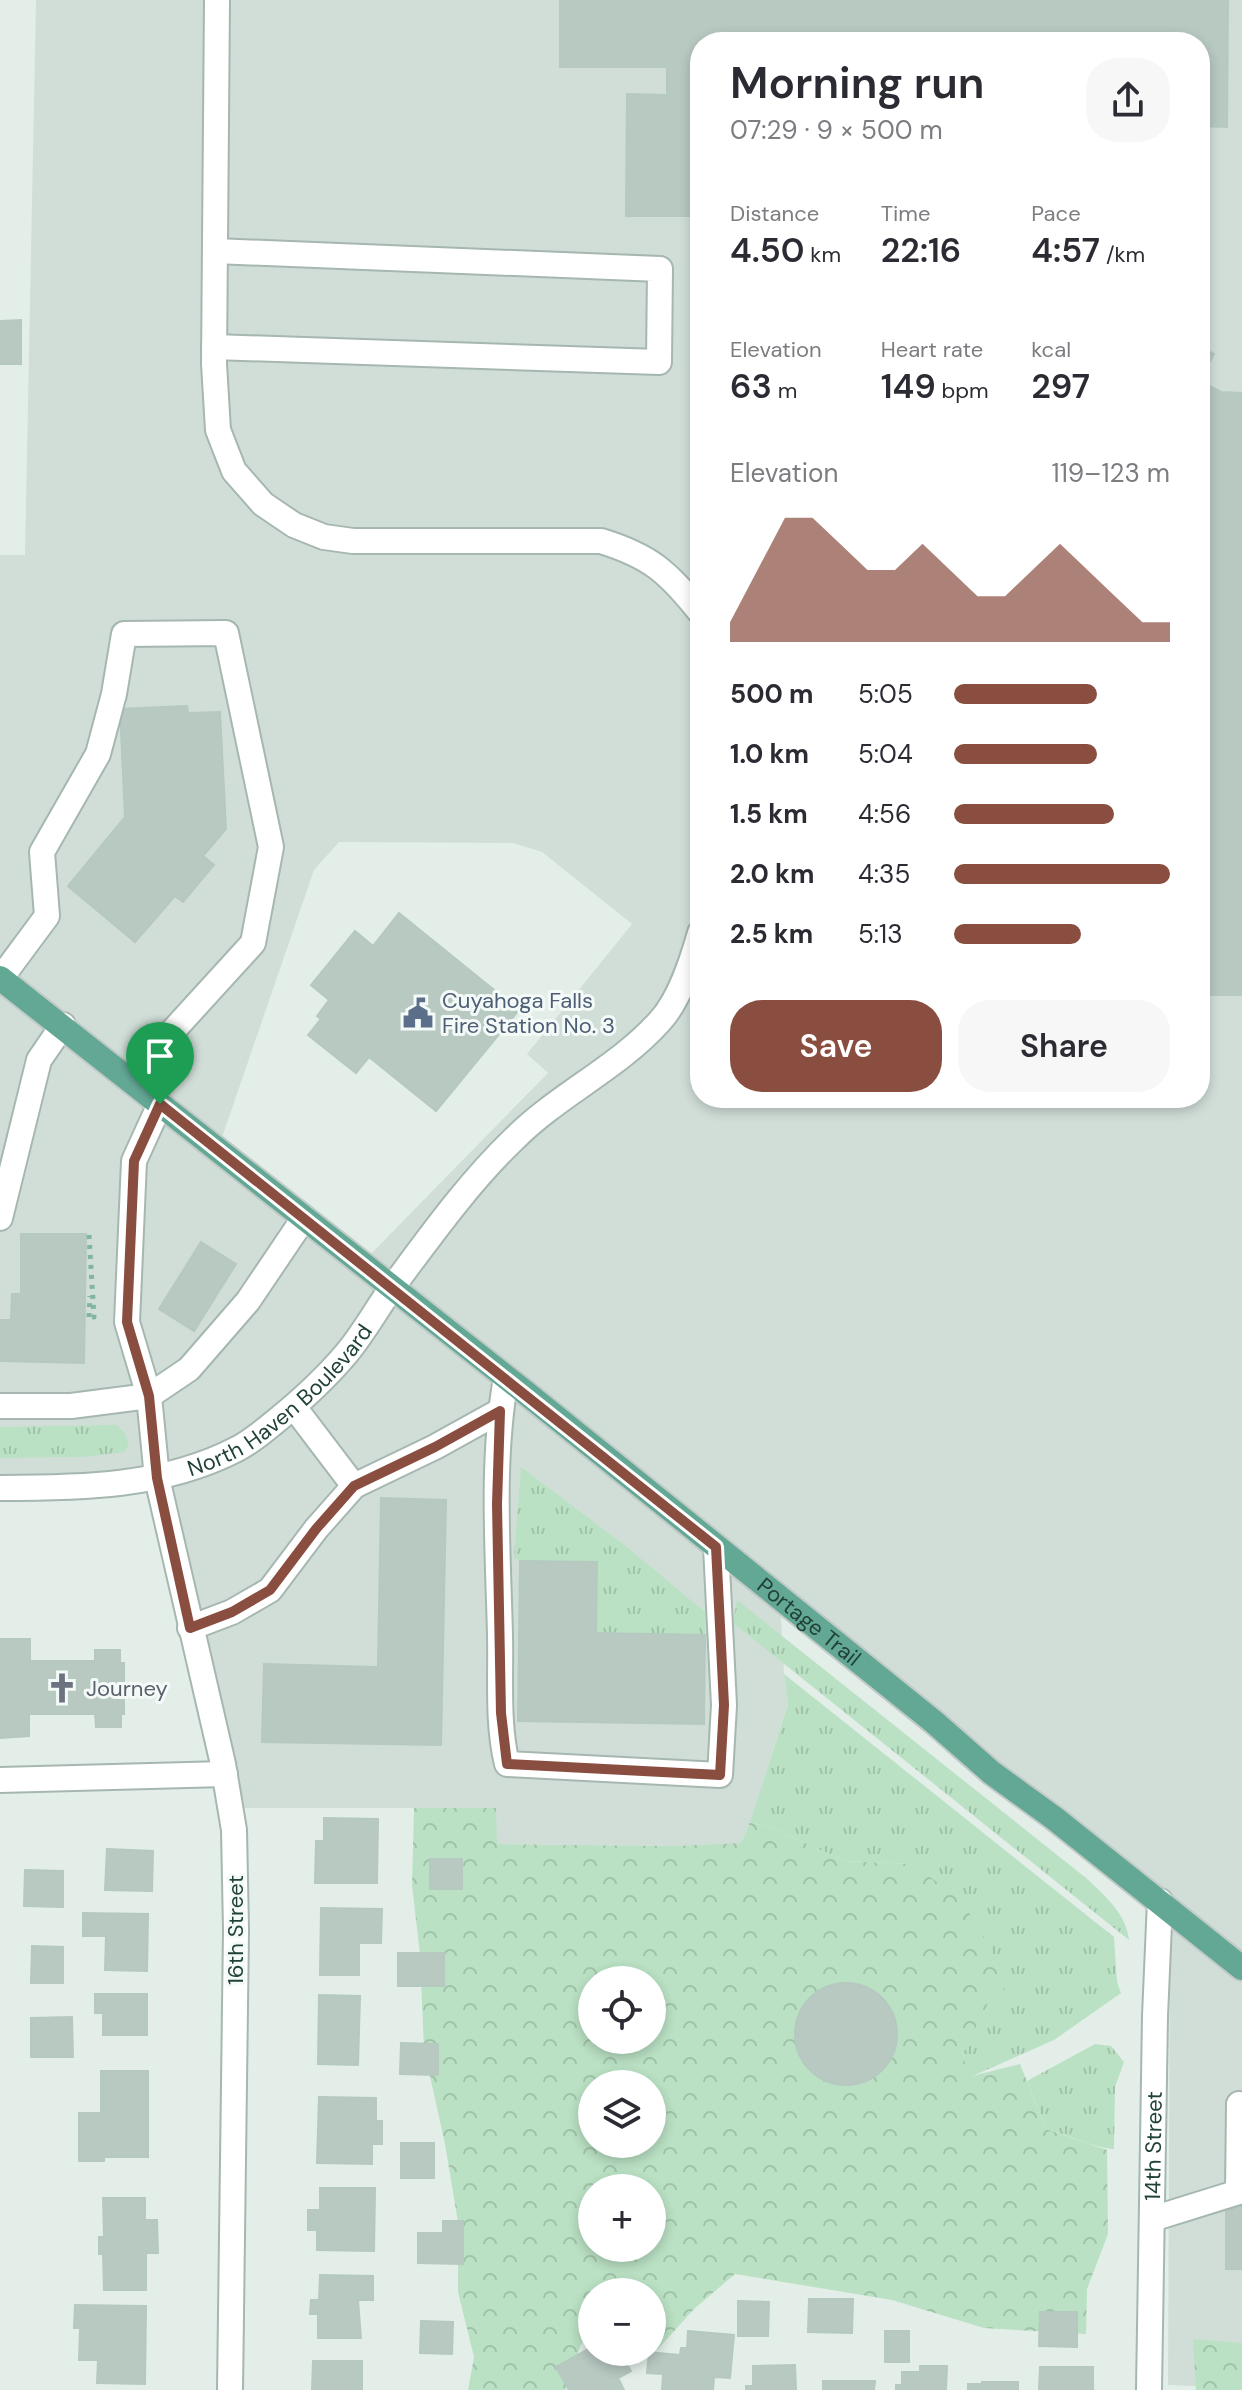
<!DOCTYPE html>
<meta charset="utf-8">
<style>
body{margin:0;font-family:"DM Sans",sans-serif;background:#f7f7f7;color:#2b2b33;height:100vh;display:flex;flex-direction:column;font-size:30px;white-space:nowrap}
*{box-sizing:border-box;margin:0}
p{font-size:26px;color:#7c7c81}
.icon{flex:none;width:44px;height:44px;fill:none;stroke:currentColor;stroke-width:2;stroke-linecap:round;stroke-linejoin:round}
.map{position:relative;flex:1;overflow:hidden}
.details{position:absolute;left:690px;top:32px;width:520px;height:1076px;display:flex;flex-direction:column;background:#fff;border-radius:32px;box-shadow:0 4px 12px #0003}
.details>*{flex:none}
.controls{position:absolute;left:578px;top:1966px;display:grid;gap:16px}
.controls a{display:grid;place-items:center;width:88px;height:88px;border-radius:50%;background:#fff;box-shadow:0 4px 12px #0003;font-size:40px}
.pin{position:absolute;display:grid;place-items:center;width:68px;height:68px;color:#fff;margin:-82px -34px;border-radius:50% 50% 50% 0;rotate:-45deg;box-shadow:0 0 8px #0007}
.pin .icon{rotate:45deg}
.round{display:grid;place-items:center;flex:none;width:84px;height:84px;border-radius:32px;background:#f7f7f7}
.summary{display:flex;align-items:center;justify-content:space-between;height:136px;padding:0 40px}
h1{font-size:44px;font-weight:600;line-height:60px}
.stats{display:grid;grid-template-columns:repeat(3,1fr);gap:12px;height:136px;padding:8px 40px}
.stats div{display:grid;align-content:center}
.stats b{font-size:34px;font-weight:600}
.stats small{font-size:22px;font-weight:400}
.stats p{font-size:22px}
.chart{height:224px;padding:16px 40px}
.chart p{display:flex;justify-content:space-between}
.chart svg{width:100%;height:144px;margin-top:8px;fill:#8a4e40;opacity:.7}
.action{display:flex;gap:16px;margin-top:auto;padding:16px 40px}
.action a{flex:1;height:92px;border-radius:32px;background:#8a4e40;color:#fff;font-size:32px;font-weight:600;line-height:92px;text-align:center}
.action a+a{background:#f7f7f7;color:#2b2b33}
ul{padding:0 40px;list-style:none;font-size:26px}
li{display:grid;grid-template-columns:128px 96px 1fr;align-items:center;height:60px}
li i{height:20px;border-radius:10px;background:#8a4e40}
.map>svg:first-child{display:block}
.built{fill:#d1ded8;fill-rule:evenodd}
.grass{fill:url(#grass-tufts)}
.forest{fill:url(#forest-crowns);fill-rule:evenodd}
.building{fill:#b8c9c2;stroke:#b5c9c0;stroke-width:2}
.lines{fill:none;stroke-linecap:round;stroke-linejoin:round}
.minor-casing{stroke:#a5b7b0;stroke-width:28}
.major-casing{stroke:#c1cac7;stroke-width:28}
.path{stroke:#80b5a4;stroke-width:5;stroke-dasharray:4 6;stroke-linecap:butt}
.minor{stroke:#fff;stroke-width:24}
.major{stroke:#63a895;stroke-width:24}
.route-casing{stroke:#fff;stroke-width:16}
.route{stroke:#8a4e40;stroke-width:10}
.labels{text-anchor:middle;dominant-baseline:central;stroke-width:6;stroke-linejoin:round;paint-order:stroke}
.service-label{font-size:22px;fill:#4e5e75;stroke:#f4faf7;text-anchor:start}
.street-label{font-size:22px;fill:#214238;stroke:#f4faf7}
.worship-label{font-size:22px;fill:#5b616d;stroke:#f4faf7;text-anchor:start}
</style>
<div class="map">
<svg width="1242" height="2390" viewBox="0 0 1242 2390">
<defs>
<pattern id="grass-tufts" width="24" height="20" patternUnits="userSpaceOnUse" patternTransform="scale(2)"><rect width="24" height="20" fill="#bae1c4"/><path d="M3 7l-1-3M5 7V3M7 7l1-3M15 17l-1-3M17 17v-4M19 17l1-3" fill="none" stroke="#a0c2a9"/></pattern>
<pattern id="forest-crowns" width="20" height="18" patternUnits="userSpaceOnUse" patternTransform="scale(2)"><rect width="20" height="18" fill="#bae1c4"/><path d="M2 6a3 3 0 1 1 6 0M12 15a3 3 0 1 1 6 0" fill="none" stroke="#a0c2a9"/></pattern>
</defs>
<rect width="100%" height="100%" fill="#e3eee9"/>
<g class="built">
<path d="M 36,0 L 1242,0 L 1242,1967 L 780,1600 L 784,1674 L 788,1703 L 750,1822 L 741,1843 L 672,1846 L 496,1844 L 495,1808 L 242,1808 L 248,1839 L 234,1830 L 157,1478 L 0,1488 L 0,555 L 25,555 ZM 700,42 L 1200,42 L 1200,1098 L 700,1098 ZM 339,842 L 513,843 L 542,852 L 632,924 L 527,1054 L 548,1073 L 361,1264 L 218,1149 L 314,870 Z"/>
<path d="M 1170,1921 L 1242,1981 L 1242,2388 L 1168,2385 Z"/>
</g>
<g class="grass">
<path d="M 117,1425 L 124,1432 L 129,1444 L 124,1452 L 82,1457 L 0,1458 L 0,1427 Z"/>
<path d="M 521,1467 L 627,1547 L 705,1612 L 705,1635 L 596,1633 L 597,1562 L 520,1561 L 514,1557 Z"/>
<path d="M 737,1600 L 1086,1878 C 1105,1896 1126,1913 1129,1940 L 733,1623 Z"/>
<path d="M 784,1674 L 1114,1937 L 1117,1982 L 1121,1993 L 1054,2040 L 968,2078 L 963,2053 L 988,2002 L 911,1864 L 845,1861 L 774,1829 L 750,1822 L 788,1704 Z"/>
<path d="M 1095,2044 L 1111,2046 L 1124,2062 L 1115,2087 L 1114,2149 C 1102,2150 1061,2133 1046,2129 L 1027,2081 Z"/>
</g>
<g class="forest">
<path d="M 414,1808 L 496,1808 L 497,1844 L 672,1846 L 741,1843 L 750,1822 L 774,1829 L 845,1861 L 911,1864 L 960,1898 L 987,1942 L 1005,1989 L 988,2003 L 963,2053 L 968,2077 L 1020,2064 L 1046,2129 L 1107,2150 L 1108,2234 L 1087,2289 L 1086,2334 L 984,2328 L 892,2300 L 735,2274 L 694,2309 L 658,2349 L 652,2349 L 652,2292 L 592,2292 L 592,2335 L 581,2344 L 566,2390 L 468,2390 L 474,2357 L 458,2292 L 458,2222 L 445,2144 L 424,2049 L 420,1955 L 412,1885 ZM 592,1980 L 652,1980 L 652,2040 L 592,2040 ZM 592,2084 L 652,2084 L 652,2144 L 592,2144 ZM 592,2188 L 652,2188 L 652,2248 L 592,2248 Z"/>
<path d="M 1193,2339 L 1242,2343 L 1242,2390 L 1196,2390 Z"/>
</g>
<g class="building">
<path d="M 560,0 L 1228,0 L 1227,127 L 1200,126 L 1200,42 L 700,42 L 700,216 L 626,216 L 627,94 L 667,95 L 667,67 L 560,67 Z"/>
<path d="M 21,320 L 21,364 L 0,364 L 0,321 Z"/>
<path d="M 1200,347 L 1214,354 L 1200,379 Z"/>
<path d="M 1200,381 L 1221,392 L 1242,393 L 1242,995 L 1200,995 Z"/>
<path d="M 187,706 L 188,713 L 220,712 L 226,829 L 203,856 L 214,865 L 183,902 L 175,896 L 135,942 L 68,886 L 125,817 L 120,709 Z"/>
<path d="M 399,913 L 519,1010 L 436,1111 L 369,1057 L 356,1073 L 308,1035 L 321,1019 L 317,1016 L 329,1000 L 311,985 L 355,931 L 373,946 Z"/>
<path d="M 21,1234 L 86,1234 L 84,1363 L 0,1361 L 0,1320 L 11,1320 L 12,1294 L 21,1294 Z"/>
<path d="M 201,1242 L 236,1264 L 194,1331 L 159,1309 Z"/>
<path d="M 381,1498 L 446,1500 L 441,1745 L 262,1742 L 264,1664 L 378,1667 Z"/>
<path d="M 520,1561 L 597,1562 L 596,1633 L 705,1635 L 704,1724 L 518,1721 Z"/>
<path d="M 0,1639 L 30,1639 L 30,1661 L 95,1661 L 95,1650 L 120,1650 L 120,1663 L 124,1663 L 124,1714 L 121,1714 L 121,1727 L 96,1727 L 95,1714 L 29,1714 L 29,1736 L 0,1738 Z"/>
<path d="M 324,1818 L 378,1819 L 377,1883 L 315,1883 L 316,1841 L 324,1841 Z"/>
<path d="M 107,1849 L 153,1851 L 152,1891 L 105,1890 Z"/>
<rect x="430" y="1859" width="32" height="30"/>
<path d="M 25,1870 L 63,1871 L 63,1907 L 24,1906 Z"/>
<path d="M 321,1908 L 382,1909 L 381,1943 L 359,1943 L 359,1975 L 320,1975 Z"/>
<path d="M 83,1913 L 148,1914 L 147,1971 L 105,1970 L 106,1936 L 83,1936 Z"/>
<path d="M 32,1946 L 63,1947 L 63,1983 L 31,1983 Z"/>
<rect x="398" y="1953" width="46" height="33"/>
<circle cx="846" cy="2034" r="51"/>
<path d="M 95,1994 L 147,1994 L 147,2035 L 103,2035 L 103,2013 L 95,2013 Z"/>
<path d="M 319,1995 L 360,1996 L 358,2065 L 318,2064 Z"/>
<path d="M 72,2017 L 73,2057 L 31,2057 L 31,2018 Z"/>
<path d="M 401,2043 L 438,2044 L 438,2075 L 400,2074 Z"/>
<path d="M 101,2071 L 148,2071 L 148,2157 L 104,2157 L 104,2161 L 79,2161 L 79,2113 L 101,2113 Z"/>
<path d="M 319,2097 L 376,2098 L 376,2121 L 382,2121 L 382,2144 L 372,2144 L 372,2164 L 317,2163 Z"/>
<rect x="401" y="2143" width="33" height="35"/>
<path d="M 320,2188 L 375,2188 L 374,2251 L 317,2250 L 317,2230 L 308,2230 L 308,2210 L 320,2210 Z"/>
<path d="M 103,2198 L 145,2198 L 145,2220 L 157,2220 L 158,2253 L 146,2253 L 146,2290 L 104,2290 L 103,2254 L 99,2254 L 99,2237 L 104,2237 Z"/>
<rect x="1226" y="2201" width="16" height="68"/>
<path d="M 443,2221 L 463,2221 L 463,2264 L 418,2263 L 418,2233 L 443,2233 Z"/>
<path d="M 320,2275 L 373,2276 L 373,2300 L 358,2300 L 361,2338 L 318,2338 L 318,2314 L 310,2314 L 311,2300 L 319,2300 Z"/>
<path d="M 809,2299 L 853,2299 L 852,2333 L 808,2332 Z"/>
<path d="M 738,2301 L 769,2302 L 768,2336 L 738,2336 Z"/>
<path d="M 75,2305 L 146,2306 L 145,2384 L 97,2383 L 98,2360 L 79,2360 L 80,2328 L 74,2328 Z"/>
<path d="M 1040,2312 L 1077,2312 L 1077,2347 L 1039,2346 Z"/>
<path d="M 421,2321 L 453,2322 L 452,2354 L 420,2353 Z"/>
<path d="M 688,2331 L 734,2335 L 730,2378 L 714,2377 L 713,2390 L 662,2390 L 663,2374 L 647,2373 L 649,2352 L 680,2355 L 681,2348 L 687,2348 Z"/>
<rect x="885" y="2331" width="24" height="31"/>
<path d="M 592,2347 L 592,2352 L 620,2352 L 631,2371 L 618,2378 L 624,2390 L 569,2390 L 556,2367 Z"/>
<path d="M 313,2361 L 362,2361 L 362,2390 L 312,2390 Z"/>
<path d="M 795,2365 L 796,2390 L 746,2390 L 746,2386 L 753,2386 L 753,2366 Z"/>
<path d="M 920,2366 L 947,2366 L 946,2390 L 896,2390 L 896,2385 L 902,2385 L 902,2372 L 920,2372 Z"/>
<path d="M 1040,2367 L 1093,2367 L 1093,2390 L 1039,2390 Z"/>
<path d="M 823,2381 L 875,2381 L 874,2390 L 823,2390 Z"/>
<path d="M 982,2382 L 1018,2382 L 1018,2390 L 968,2390 L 968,2384 L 982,2384 Z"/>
</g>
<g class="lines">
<g class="minor-casing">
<g id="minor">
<path d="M 217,0 L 214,364 L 218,430 L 234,471 L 263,504 L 294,525 L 324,537 L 353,541 L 601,541 C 650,556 668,572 700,612"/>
<path d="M 214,347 L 659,362 L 660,269 L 215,251"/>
<path d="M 1,978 L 47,916 L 42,852 L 98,754 L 114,694 L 124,634 L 226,633 L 271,847 L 253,943 L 129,1079"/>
<path d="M 0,1218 L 39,1060 L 63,1025"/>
<path d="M 506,1378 C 491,1462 498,1550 500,1635 C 501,1677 497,1723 507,1764 L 720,1775 L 724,1705 L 716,1547"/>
<path d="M 0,1406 L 71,1406 L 149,1396 L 127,1322 L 134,1161 L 160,1104"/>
<path d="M 294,1407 L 354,1486 L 435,1447 L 500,1411"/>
<path id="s1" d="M 0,1488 C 80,1488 164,1487 237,1449 C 251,1442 264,1431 276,1421 C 302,1400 325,1379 346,1354 C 363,1334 376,1310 391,1289 C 429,1238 468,1183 514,1139 C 559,1094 618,1068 660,1021 C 680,999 692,961 700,933"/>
<path d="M 190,1628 L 232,1612 L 270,1590 L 316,1529 L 354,1486"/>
<path d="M 0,1780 L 225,1774"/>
<path d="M 1238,2191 L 1239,2104 L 1242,2106"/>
<path d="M 1152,2219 L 1242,2191"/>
<path d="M 230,2390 L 236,1930 L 234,1830 L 223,1764 L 157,1478 L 149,1396 L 189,1369 L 248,1301 L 304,1218"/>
<path id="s2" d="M 1149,2390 L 1155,2016 L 1160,1901"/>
</g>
</g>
<g class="major-casing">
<g id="major">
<path id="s3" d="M 0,978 L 526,1393 L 934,1722 L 992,1773 L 1054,1818 L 1242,1968"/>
</g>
</g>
<g class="path">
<path d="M 89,1235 L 94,1317 L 89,1317"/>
<path d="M 89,1317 L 90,1296"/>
</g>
<use href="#minor" class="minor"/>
<use href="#major" class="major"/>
</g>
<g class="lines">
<g class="route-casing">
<path id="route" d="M 160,1104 L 716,1547 L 724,1705 L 720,1775 L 507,1764 L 501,1713 L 497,1504 L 500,1411 L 435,1447 L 354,1486 L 316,1529 L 270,1590 L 232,1612 L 190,1628 L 157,1478 L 149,1396 L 127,1322 L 134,1161 Z"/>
</g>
<use href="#route" class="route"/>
</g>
<defs>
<g id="civic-bare" transform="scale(2.4)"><path d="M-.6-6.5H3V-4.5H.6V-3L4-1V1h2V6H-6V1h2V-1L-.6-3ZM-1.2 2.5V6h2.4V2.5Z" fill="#5c6f8a" stroke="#f4faf7" stroke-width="2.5" paint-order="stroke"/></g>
<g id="church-bare" transform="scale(2.4)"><path d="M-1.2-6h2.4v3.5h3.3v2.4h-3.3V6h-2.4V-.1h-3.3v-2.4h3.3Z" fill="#6b7280" stroke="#f4faf7" stroke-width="2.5" paint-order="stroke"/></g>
</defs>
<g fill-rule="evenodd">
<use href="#civic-bare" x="418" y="1013"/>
<use href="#church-bare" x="62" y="1688"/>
</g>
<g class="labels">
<g class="service-label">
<text x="442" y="1000">Cuyahoga Falls<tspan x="442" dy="25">Fire Station No. 3</tspan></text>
</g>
<g class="street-label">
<text stroke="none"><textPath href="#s1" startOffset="306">North Haven Boulevard</textPath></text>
<text stroke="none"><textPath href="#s3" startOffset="1034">Portage Trail</textPath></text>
<text transform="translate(235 1930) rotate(-90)">16th Street</text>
<text stroke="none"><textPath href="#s2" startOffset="244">14th Street</textPath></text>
</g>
<g class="worship-label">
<text x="86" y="1688">Journey</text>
</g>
</g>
</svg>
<div class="controls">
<a><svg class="icon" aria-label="locate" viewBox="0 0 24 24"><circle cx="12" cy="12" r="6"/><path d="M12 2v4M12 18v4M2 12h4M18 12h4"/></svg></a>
<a><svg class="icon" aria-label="layers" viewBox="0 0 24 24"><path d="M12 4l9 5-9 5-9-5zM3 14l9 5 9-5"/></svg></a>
<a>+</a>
<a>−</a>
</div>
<div class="pin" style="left:160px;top:1104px;background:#1e9e55"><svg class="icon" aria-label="arrive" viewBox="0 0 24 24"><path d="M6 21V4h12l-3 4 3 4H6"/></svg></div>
<section class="details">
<div class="summary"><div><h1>Morning run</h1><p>07:29 · 9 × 500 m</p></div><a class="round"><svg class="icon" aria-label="share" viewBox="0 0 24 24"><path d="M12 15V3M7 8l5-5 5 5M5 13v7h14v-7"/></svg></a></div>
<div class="stats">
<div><p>Distance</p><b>4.50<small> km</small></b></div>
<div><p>Time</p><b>22:16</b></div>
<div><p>Pace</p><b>4:57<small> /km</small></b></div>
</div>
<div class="stats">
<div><p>Elevation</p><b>63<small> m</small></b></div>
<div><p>Heart rate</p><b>149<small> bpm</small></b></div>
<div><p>kcal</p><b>297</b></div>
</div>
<div class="chart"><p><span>Elevation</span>119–123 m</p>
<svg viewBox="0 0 160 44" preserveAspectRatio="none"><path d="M0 44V38L10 22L20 6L30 6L40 14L50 22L60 22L70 14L80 22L90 30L100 30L110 22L120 14L130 22L140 30L150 38L160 38V44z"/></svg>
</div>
<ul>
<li><b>500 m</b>5:05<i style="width:66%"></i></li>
<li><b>1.0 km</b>5:04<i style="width:66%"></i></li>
<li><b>1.5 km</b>4:56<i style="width:74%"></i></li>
<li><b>2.0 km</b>4:35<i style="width:100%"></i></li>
<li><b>2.5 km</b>5:13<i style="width:59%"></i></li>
</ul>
<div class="action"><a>Save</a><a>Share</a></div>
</section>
</div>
